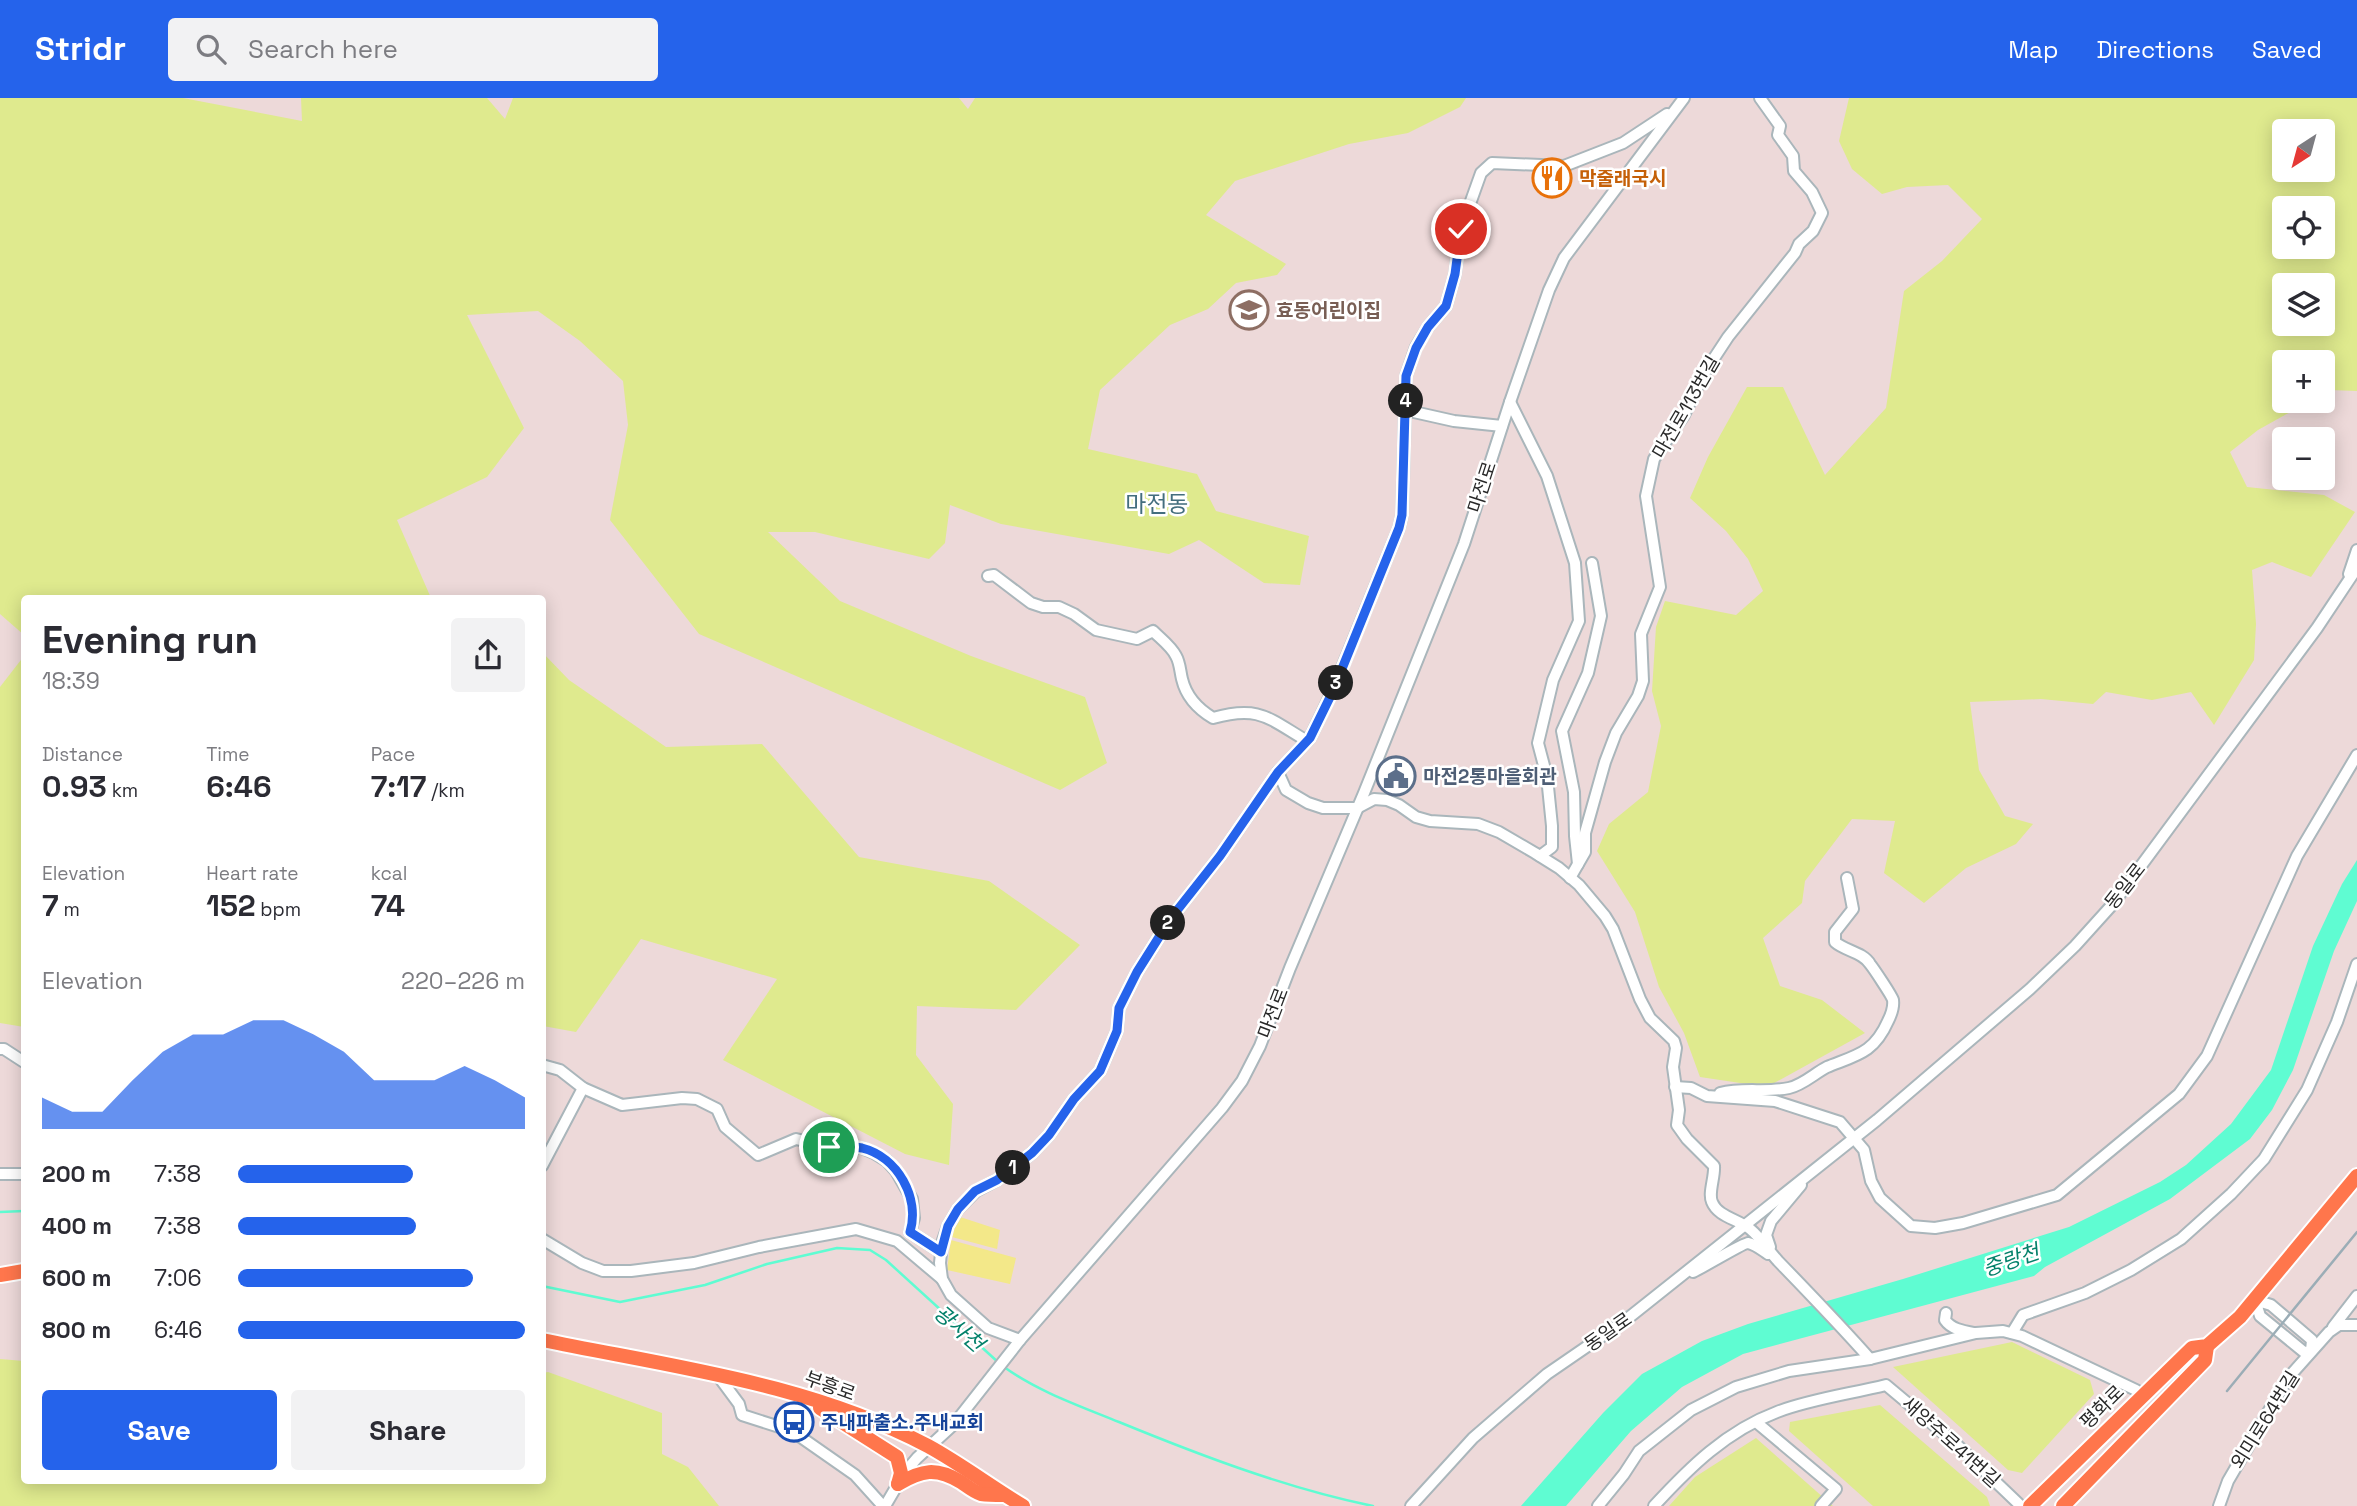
<!DOCTYPE html>
<meta charset="utf-8">
<style>
body{margin:0;font-family:"Space Grotesk","Noto Sans KR",sans-serif;background:#f2f2f3;color:#2b2b33;height:100vh;display:flex;flex-direction:column;font-size:26px;white-space:nowrap}
*{box-sizing:border-box;margin:0}
p{font-size:23px;color:#7c7c81}
.icon{flex:none;width:38px;height:38px;fill:none;stroke:currentColor;stroke-width:2;stroke-linecap:round;stroke-linejoin:round}
.map{position:relative;flex:1;overflow:hidden}
.drawer{position:absolute;left:21px;top:497px;width:525px;height:889px;display:flex;flex-direction:column;background:#fff;border-radius:7px;box-shadow:0 4px 18px #0003}
.drawer>*{flex:none}
.needle{width:46px;rotate:216deg}
.tools{position:absolute;left:2272px;top:21px;display:grid;gap:14px}
.tools a{display:grid;place-items:center;width:63px;height:63px;border-radius:7px;background:#fff;box-shadow:0 4px 18px #0003;font-size:35px}
.pin{position:absolute;display:grid;place-items:center;width:60px;height:60px;color:#fff;margin:-30px;border:4px solid #fff;border-radius:50%;box-shadow:0 2px 7px #0007}
.km{position:absolute;width:35px;height:35px;margin:-18px;border-radius:50%;background:#222;color:#fff;font-size:19px;line-height:35px;text-align:center}
.round{display:grid;place-items:center;flex:none;width:74px;height:74px;border-radius:7px;background:#f2f2f3}
.headline{display:flex;align-items:center;justify-content:space-between;height:119px;padding:0 21px}
h1{font-size:38px;font-weight:700;line-height:52px}
.metrics{display:grid;grid-template-columns:repeat(3,1fr);gap:10px;height:119px;padding:7px 21px}
.metrics div{display:grid;align-content:center}
.metrics b{font-size:30px;font-weight:700}
.metrics small{font-size:19px;font-weight:400}
.metrics p{font-size:19px}
.chart{height:196px;padding:14px 21px}
.chart p{display:flex;justify-content:space-between}
.chart svg{width:100%;height:126px;margin-top:7px;fill:#2563eb;opacity:.7}
.action{display:flex;gap:14px;margin-top:auto;padding:14px 21px}
.action a{flex:1;height:80px;border-radius:7px;background:#2563eb;color:#fff;font-size:28px;font-weight:700;line-height:80px;text-align:center}
.action a+a{background:#f2f2f3;color:#2b2b33}
ul{padding:0 21px;list-style:none;font-size:23px}
li{display:grid;grid-template-columns:112px 84px 1fr;align-items:center;height:52px}
li i{height:18px;border-radius:9px;background:#2563eb}
header{display:flex;align-items:center;gap:42px;box-sizing:border-box;height:98px;padding:0 35px;background:#2563eb;color:#fff}
header strong{font-size:33px}
nav{display:flex;gap:38px;margin-inline-start:auto;font-size:24px}
.search{width:490px;height:63px;background:#f2f2f3;display:flex;align-items:center;gap:18px;box-sizing:border-box;padding:0 24px;border-radius:7px;color:#7c7c81;font-size:26px}
.map>svg:first-child{display:block}
.green{fill:#dfea8e;fill-rule:evenodd}
.pitch{fill:#f3e889}
.water{fill:#5ffcd2}
.lines{fill:none;stroke-linecap:round;stroke-linejoin:round}
.stream{stroke:#5ffcd2;stroke-width:2.5}
.minor-casing{stroke:#aab6bb;stroke-width:14}
.major-casing{stroke:#fff;stroke-width:18}
.minor{stroke:#fff;stroke-width:10}
.major{stroke:#ff764c;stroke-width:14}
.rail{stroke:#9badb6;stroke-width:2.5}
.route-casing{stroke:#fff;stroke-width:14}
.route{stroke:#2563eb;stroke-width:9}
.labels{text-anchor:middle;dominant-baseline:central;stroke-width:5;stroke-linejoin:round;paint-order:stroke}
.food-label{font-size:19px;font-weight:bold;fill:#c56008;stroke:#fff;text-anchor:start}
.education-label{font-size:19px;font-weight:bold;fill:#785e54;stroke:#fff;text-anchor:start}
.street-label{font-size:19px;fill:#292929;stroke:#fff}
.service-label{font-size:19px;font-weight:bold;fill:#4e5e75;stroke:#fff;text-anchor:start}
.transit-label{font-size:19px;font-weight:bold;fill:#164399;stroke:#fff;text-anchor:start}
.water-label{font-size:21px;font-style:italic;fill:#04816a;stroke:#fff}
.quarter-label{font-size:23px;fill:#446e7e;stroke:#fff}
</style>
<header>
<strong>Stridr</strong>
<div class="search"><svg class="icon" aria-label="search" viewBox="0 0 24 24"><circle cx="10" cy="10" r="6"/><path d="M15 15l6 6"/></svg>Search here</div>
<nav><a>Map</a><a>Directions</a><a>Saved</a></nav>
</header>
<div class="map">
<svg width="2357" height="1408" viewBox="0 0 2357 1408">
<rect width="100%" height="100%" fill="#edd9d9"/>
<g class="green">
<path d="M 0,0 L 183,0 L 302,23 L 301,0 L 487,0 L 505,21 L 513,0 L 959,0 L 968,11 L 975,0 L 1466,0 L 1460,9 L 1408,35 L 1349,46 L 1235,83 L 1206,117 L 1286,166 L 1277,177 L 1236,185 L 1208,211 L 1170,227 L 1100,292 L 1088,351 L 1197,376 L 1216,413 L 1309,438 L 1300,487 L 1264,485 L 1199,442 L 1169,456 L 1001,426 L 950,407 L 945,445 L 929,461 L 815,434 L 768,434 L 840,503 L 971,558 L 1085,599 L 1107,665 L 1060,692 L 699,536 L 610,422 L 628,327 L 623,283 L 580,243 L 538,213 L 467,217 L 524,330 L 487,379 L 397,422 L 431,500 L 24,500 L 24,537 L 0,516 Z"/>
<path d="M 1849,0 L 2357,0 L 2357,293 L 2329,292 L 2322,296 L 2322,264 L 2284,264 L 2284,303 L 2310,303 L 2258,332 L 2230,354 L 2247,389 L 2324,397 L 2355,414 L 2311,479 L 2272,464 L 2252,472 L 2256,526 L 2254,562 L 2214,627 L 2191,594 L 2152,602 L 2106,594 L 2093,606 L 2041,601 L 1970,604 L 1979,672 L 2005,718 L 2033,726 L 2016,746 L 1966,770 L 1924,805 L 1884,775 L 1895,723 L 1852,721 L 1805,783 L 1802,805 L 1763,840 L 1780,888 L 1822,902 L 1865,935 L 1767,989 L 1700,979 L 1684,935 L 1659,889 L 1635,814 L 1597,753 L 1609,726 L 1648,694 L 1661,628 L 1652,593 L 1656,529 L 1665,503 L 1736,517 L 1763,493 L 1748,461 L 1726,433 L 1690,400 L 1708,359 L 1747,289 L 1783,289 L 1825,377 L 1886,310 L 1904,193 L 1942,163 L 1982,121 L 1948,87 L 1907,89 L 1882,96 L 1852,71 L 1839,43 ZM 2284,33 L 2322,33 L 2322,72 L 2284,72 ZM 2284,110 L 2322,110 L 2322,149 L 2284,149 ZM 2284,187 L 2322,187 L 2322,226 L 2284,226 Z"/>
<path d="M 542,554 L 569,582 L 666,649 L 762,646 L 859,759 L 989,783 L 1080,847 L 1016,912 L 917,908 L 916,957 L 953,1006 L 949,1067 L 905,1056 L 723,962 L 777,881 L 641,841 L 576,934 L 543,928 Z"/>
<path d="M 24,558 L 24,929 L 0,925 L 0,589 Z"/>
<path d="M 2012,1244 L 2090,1282 L 2094,1296 L 2022,1375 L 2008,1372 L 1893,1269 Z"/>
<path d="M 0,1261 L 24,1263 L 24,1382 L 542,1382 L 543,1275 L 548,1274 L 662,1315 L 662,1356 L 688,1369 L 719,1408 L 0,1408 Z"/>
<path d="M 1880,1307 L 1987,1399 L 1990,1408 L 1873,1408 L 1789,1333 L 1790,1324 Z"/>
<path d="M 1756,1340 L 1833,1408 L 1669,1408 L 1695,1379 Z"/>
</g>
<g class="pitch">
<path d="M 957,1118 L 1000,1132 L 997,1151 L 952,1139 Z"/>
<path d="M 951,1142 L 1016,1160 L 1010,1186 L 947,1172 Z"/>
</g>
<path class="water" d="M 2357,762 L 2357,803 L 2334,853 L 2293,972 L 2272,1012 L 2250,1041 L 2170,1101 L 2045,1169 L 2034,1178 L 1743,1256 L 1682,1289 L 1631,1333 L 1566,1408 L 1521,1408 L 1603,1315 L 1642,1276 L 1702,1243 L 1748,1226 L 1903,1181 L 2069,1129 L 2160,1084 L 2186,1067 L 2231,1026 L 2271,972 L 2313,848 L 2342,786 Z"/>
<g class="lines">
<g class="stream">
<path d="M 0,1114 L 24,1113"/>
<path d="M 542,1188 L 620,1204 L 705,1187 L 767,1166 L 837,1150 L 870,1152 L 886,1162 L 999,1265"/>
<path d="M 1004,1269 C 1039,1294 1080,1308 1119,1324 C 1202,1358 1286,1390 1373,1408"/>
</g>
<g class="minor-casing">
<g id="minor">
<path d="M 1510,304 L 1547,378 L 1575,465 L 1579,523 L 1553,582 L 1538,645 L 1547,679 L 1552,728 L 1552,749 L 1540,758"/>
<path d="M 1405,312 L 1454,323 L 1502,328"/>
<path d="M 2349,476 L 2357,452"/>
<path d="M 988,478 L 994,477 L 998,480 L 1031,505 L 1043,509 L 1059,509 L 1074,516 L 1096,532 L 1137,541 L 1153,533 C 1161,541 1171,548 1176,558 C 1180,565 1180,573 1182,581 C 1186,598 1198,611 1213,620 C 1259,607 1268,620 1307,643"/>
<path d="M 1278,674 L 1286,692 L 1308,705 L 1323,710 L 1357,710 L 1374,701 L 1387,702 L 1399,707 L 1416,719 L 1430,723 L 1478,726 L 1499,734 L 1535,755 L 1559,770 L 1579,787 L 1605,818 L 1613,831 L 1640,901 L 1650,920 L 1674,943 L 1676,950 L 1673,969 L 1679,1012 L 1677,1027 L 1687,1041 L 1714,1068 C 1715,1079 1708,1095 1712,1104 C 1718,1119 1738,1121 1750,1131 C 1761,1140 1768,1152 1778,1163 C 1809,1195 1840,1227 1870,1261"/>
<path d="M 1578,766 L 1575,738 L 1574,694 L 1562,633 L 1588,575 L 1601,518 L 1592,465"/>
<path d="M 1570,780 L 1585,754 L 1585,735 L 1605,664 L 1616,635 L 1638,598 L 1643,583 L 1641,536 L 1660,489 L 1646,398 L 1654,361 L 1684,317 L 1703,277 L 1728,239 L 1795,155 L 1799,146 L 1813,133 L 1822,115 L 1812,94 L 1794,73 L 1793,58 L 1778,37 L 1780,28 L 1760,0"/>
<path d="M 0,951 L 4,951 L 24,964"/>
<path d="M 542,967 L 560,972 L 583,990 L 622,1007 L 682,1000 L 697,1001 L 717,1011 L 725,1029 L 758,1057 L 796,1041 L 829,1049 L 862,1050 L 874,1055 L 887,1063 L 896,1073 L 912,1101 L 914,1120 L 910,1134 L 941,1154"/>
<path d="M 1675,989 L 1691,990 L 1707,998 L 1775,1003 L 1840,1024 L 1864,1052 L 1871,1083 L 1880,1100 L 1911,1128 L 1935,1130 L 1963,1125 L 2057,1097 L 2179,996 L 2207,958 L 2297,758 L 2357,657"/>
<path d="M 1720,995 C 1744,989 1766,995 1789,990 C 1803,987 1815,975 1827,969 C 1857,957 1874,955 1888,923 C 1891,917 1894,909 1893,902 C 1892,898 1874,871 1870,866 C 1863,854 1845,853 1835,844 L 1835,834 L 1853,811 L 1847,780"/>
<path d="M 542,1068 L 583,990"/>
<path d="M 0,1076 L 24,1076"/>
<path d="M 542,1141 L 582,1165 L 603,1173 L 631,1173 L 694,1165 L 759,1149 L 856,1131 L 897,1143 L 942,1181"/>
<path d="M 1770,1149 L 1766,1137 L 1771,1123 L 1801,1087"/>
<path d="M 1693,1174 C 1702,1170 1743,1145 1748,1145 C 1755,1146 1762,1152 1768,1156"/>
<path d="M 2255,1202 L 2271,1207 L 2312,1242 L 2311,1253 L 2304,1254 L 2260,1218 Z"/>
<path d="M 1946,1215 L 1945,1222 C 1951,1231 1963,1233 1974,1235"/>
<path d="M 2333,1229 L 2357,1198"/>
<path d="M 2012,1235 L 2023,1217 L 2085,1195 L 2131,1172 L 2181,1141 L 2231,1096 L 2264,1061 L 2307,992 L 2337,924 L 2357,866"/>
<path d="M 1020,1242 L 988,1230 L 951,1197 L 942,1181 L 940,1165 L 942,1145 L 948,1128 L 958,1111 L 976,1093 L 997,1082 L 1032,1055 L 1049,1037 L 1074,1001 L 1100,973 L 1117,933 L 1119,910 L 1137,874 L 1171,820 L 1220,758 L 1278,674 L 1310,640 L 1333,592 L 1399,430 L 1402,417 L 1406,278 L 1416,249 L 1428,229 L 1446,208 L 1455,176 L 1461,131 L 1481,75 L 1492,65 L 1564,68 L 1623,45 L 1667,16"/>
<path d="M 716,1275 L 739,1306 L 742,1317 L 792,1333 L 855,1377 L 883,1408"/>
<path d="M 1756,1324 L 1836,1391 L 1821,1408"/>
<path d="M 885,1408 L 905,1374 L 917,1360 L 954,1326 L 1020,1242 L 1222,1010 L 1242,983 L 1260,948 L 1290,870 L 1364,695 L 1464,446 L 1510,304 L 1549,192 L 1564,160 L 1684,0"/>
<path d="M 1411,1408 L 1473,1340 L 1547,1276 L 1627,1221 L 1877,1022 L 2030,891 L 2075,848 L 2112,807 L 2317,530 L 2357,470"/>
<path d="M 1598,1408 L 1624,1376 L 1639,1353 L 1691,1312 L 1736,1289 L 1789,1273 L 1870,1261 L 1976,1235 L 2003,1233 L 2022,1238 L 2136,1292 L 2142,1298"/>
<path d="M 1654,1408 C 1689,1370 1726,1333 1777,1314 C 1811,1301 1850,1296 1886,1287 L 1954,1344 L 2021,1408"/>
<path d="M 2219,1408 L 2228,1383 L 2288,1280 L 2329,1234 L 2339,1227 L 2357,1227"/>
</g>
</g>
<g class="major-casing">
<g id="major">
<path d="M 0,1177 L 24,1173"/>
<path d="M 542,1242 C 673,1269 808,1285 928,1348 C 961,1366 991,1389 1023,1408"/>
<path d="M 820,1310 L 897,1359 L 901,1375 L 898,1386"/>
<path d="M 898,1386 C 922,1372 936,1369 961,1384 C 967,1388 974,1394 981,1396 C 988,1397 997,1397 1004,1397"/>
<path d="M 2030,1408 L 2192,1250 L 2207,1248 L 2240,1219 L 2357,1078"/>
<path d="M 2063,1408 L 2205,1262 L 2207,1248"/>
</g>
</g>
<use href="#minor" class="minor"/>
<use href="#major" class="major"/>
<path class="rail" d="M 2227,1293 L 2357,1134"/>
</g>
<g class="lines">
<g class="route-casing">
<path id="route" d="M 829,1049 C 839,1049 852,1048 862,1050 C 898,1059 920,1100 910,1134 L 941,1154 L 948,1128 L 958,1111 L 975,1093 L 997,1082 L 1032,1055 L 1049,1037 L 1074,1001 L 1100,973 L 1117,933 L 1119,910 L 1137,874 L 1171,820 L 1220,758 L 1278,674 L 1310,640 L 1333,593 L 1399,430 L 1402,417 L 1406,278 L 1416,250 L 1428,229 L 1446,208 L 1455,176 L 1461,131"/>
</g>
<use href="#route" class="route"/>
</g>
<defs>
<g id="restaurant-ring" transform="scale(2.0125)"><circle r="9.5" fill="#fff" stroke="#e8710a" stroke-width="1.5"/><path d="M-5-6h1v4h1v-4h1v4h1v-4h1v5L-1.5 .5V6h-2V.5L-5-1ZM5-6V6H3V1.5H1.5Q1.5-4 5-6Z" fill="#e8710a"/></g>
<g id="school-ring" transform="scale(2.0125)"><circle r="9.5" fill="#fff" stroke="#8d6e63" stroke-width="1.5"/><path d="M0-5L7-2L0 1L-7-2ZM-4 1L0 2.5L4 1V4Q0 6-4 4Z" fill="#8d6e63"/></g>
<g id="civic-ring" transform="scale(2.0125)"><circle r="9.5" fill="#fff" stroke="#5c6f8a" stroke-width="1.5"/><path d="M-.6-6.5H3V-4.5H.6V-3L4-1V1h2V6H-6V1h2V-1L-.6-3ZM-1.2 2.5V6h2.4V2.5Z" fill="#5c6f8a"/></g>
<g id="bus-ring" transform="scale(2.0125)"><circle r="9.5" fill="#fff" stroke="#1a4fb4" stroke-width="1.5"/><path d="M-5-6H5V4H4V6H2V4H-2V6H-4V4H-5ZM-3.5-4V0h7V-4ZM-3.5 1.2v1.5H-2V1.2ZM2 1.2v1.5H3.5V1.2Z" fill="#1a4fb4"/></g>
</defs>
<g fill-rule="evenodd">
<use href="#restaurant-ring" x="1552" y="80"/>
<use href="#school-ring" x="1249" y="212"/>
<use href="#civic-ring" x="1396" y="678"/>
<use href="#bus-ring" x="794" y="1324"/>
</g>
<g class="labels">
<g class="food-label">
<text x="1579" y="80">막줄래국시</text>
</g>
<g class="education-label">
<text x="1276" y="212">효동어린이집</text>
</g>
<g class="street-label">
<text transform="translate(1686 309) rotate(-60)">마전로113번길</text>
<text transform="translate(1482 389) rotate(-72)">마전로</text>
<text transform="translate(2125 788) rotate(-52)">동일로</text>
<text transform="translate(1273 915) rotate(-69)">마전로</text>
<text transform="translate(1608 1234) rotate(-35)">동일로</text>
<text transform="translate(830 1288) rotate(20)">부흥로</text>
<text transform="translate(2102 1309) rotate(-44)">평화로</text>
<text transform="translate(2265 1322) rotate(-58)">외미로64번길</text>
<text transform="translate(1951 1344) rotate(42)">새양주로41번길</text>
</g>
<g class="service-label">
<text x="1423" y="678">마전2통마을회관</text>
</g>
<g class="transit-label">
<text x="821" y="1324">주내파출소.주내교회</text>
</g>
<g class="water-label">
<text transform="translate(2011 1162) rotate(-19)">중랑천</text>
<text transform="translate(959 1230) rotate(41)">광사천</text>
</g>
<g class="quarter-label">
<text x="1157" y="406">마전동</text>
</g>
</g>
</svg>
<div class="tools">
<a><svg class="needle" viewBox="-14 -14 28 28"><path d="M0-13l5 13h-10z" fill="#e53935"/><path d="M0 13l5-13h-10z" fill="#7c7c81"/></svg></a>
<a><svg class="icon" aria-label="locate" viewBox="0 0 24 24"><circle cx="12" cy="12" r="6"/><path d="M12 2v4M12 18v4M2 12h4M18 12h4"/></svg></a>
<a><svg class="icon" aria-label="layers" viewBox="0 0 24 24"><path d="M12 4l9 5-9 5-9-5zM3 14l9 5 9-5"/></svg></a>
<a>+</a>
<a>−</a>
</div>
<div class="pin" style="left:829px;top:1049px;background:#1e9e55"><svg class="icon" aria-label="arrive" viewBox="0 0 24 24"><path d="M6 21V4h12l-3 4 3 4H6"/></svg></div>
<div class="pin" style="left:1461px;top:131px;background:#d93025"><svg class="icon" aria-label="check" viewBox="0 0 24 24"><path d="M5 12l5 5 9-10"/></svg></div>
<b class="km" style="left:1013px;top:1070px">1</b>
<b class="km" style="left:1168px;top:825px">2</b>
<b class="km" style="left:1336px;top:585px">3</b>
<b class="km" style="left:1406px;top:303px">4</b>
<section class="drawer">
<div class="headline"><div><h1>Evening run</h1><p>18:39</p></div><a class="round"><svg class="icon" aria-label="share" viewBox="0 0 24 24"><path d="M12 15V3M7 8l5-5 5 5M5 13v7h14v-7"/></svg></a></div>
<div class="metrics">
<div><p>Distance</p><b>0.93<small> km</small></b></div>
<div><p>Time</p><b>6:46</b></div>
<div><p>Pace</p><b>7:17<small> /km</small></b></div>
</div>
<div class="metrics">
<div><p>Elevation</p><b>7<small> m</small></b></div>
<div><p>Heart rate</p><b>152<small> bpm</small></b></div>
<div><p>kcal</p><b>74</b></div>
</div>
<div class="chart"><p><span>Elevation</span>220–226 m</p>
<svg viewBox="0 0 160 44" preserveAspectRatio="none"><path d="M0 44V33L10 38L20 38L30 27L40 17L50 11L60 11L70 6L80 6L90 11L100 17L110 27L120 27L130 27L140 22L150 27L160 33V44z"/></svg>
</div>
<ul>
<li><b>200 m</b>7:38<i style="width:61%"></i></li>
<li><b>400 m</b>7:38<i style="width:62%"></i></li>
<li><b>600 m</b>7:06<i style="width:82%"></i></li>
<li><b>800 m</b>6:46<i style="width:100%"></i></li>
</ul>
<div class="action"><a>Save</a><a>Share</a></div>
</section>
</div>
